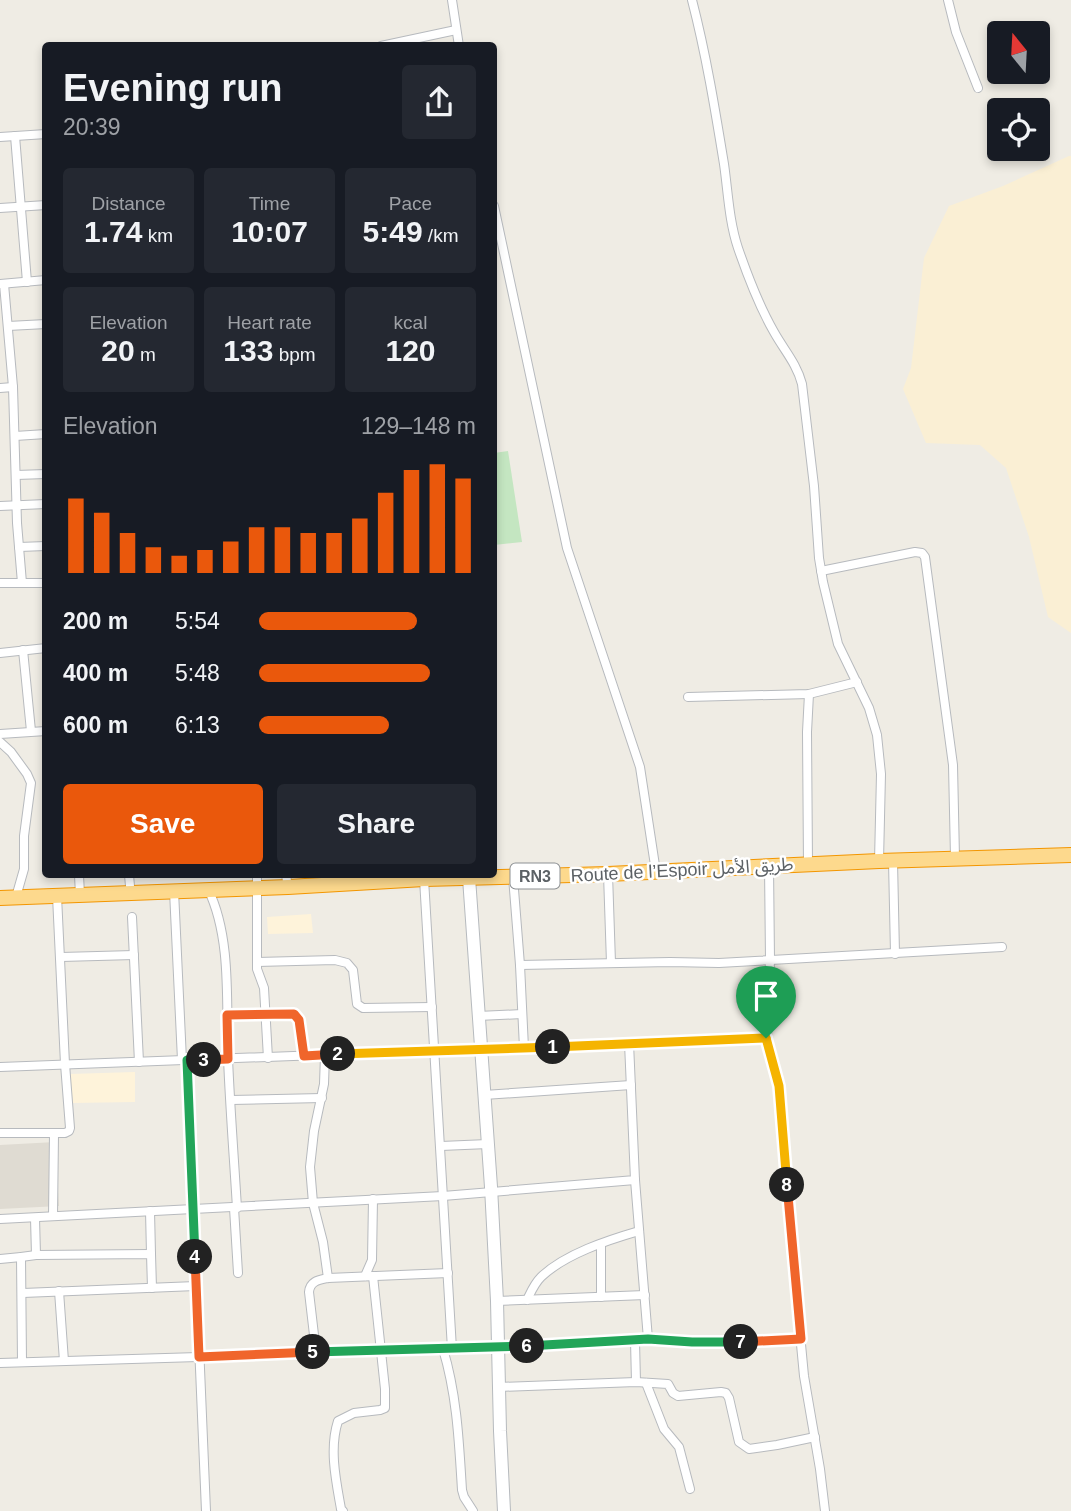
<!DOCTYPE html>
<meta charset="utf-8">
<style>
body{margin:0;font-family:Helvetica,"Noto Sans Arabic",sans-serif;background:#242831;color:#f1f3f6;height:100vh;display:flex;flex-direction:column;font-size:26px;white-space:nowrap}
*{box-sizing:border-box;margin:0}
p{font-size:23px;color:#9ea1a6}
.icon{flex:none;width:38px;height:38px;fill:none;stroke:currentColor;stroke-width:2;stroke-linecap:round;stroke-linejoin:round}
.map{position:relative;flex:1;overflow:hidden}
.sheet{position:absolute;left:42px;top:42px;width:455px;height:836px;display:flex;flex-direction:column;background:#171b24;border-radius:7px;box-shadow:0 4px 10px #0003}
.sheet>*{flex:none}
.needle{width:46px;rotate:342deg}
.tools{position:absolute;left:987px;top:21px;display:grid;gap:14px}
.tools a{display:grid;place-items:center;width:63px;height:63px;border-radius:7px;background:#171b24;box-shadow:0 4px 10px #0003;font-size:35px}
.pin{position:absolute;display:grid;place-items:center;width:60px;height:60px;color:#fff;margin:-72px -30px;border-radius:50% 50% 50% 0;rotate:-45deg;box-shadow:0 0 7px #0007}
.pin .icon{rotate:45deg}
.km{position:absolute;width:35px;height:35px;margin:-18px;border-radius:50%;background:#222;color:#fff;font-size:19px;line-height:35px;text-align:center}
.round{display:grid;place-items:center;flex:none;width:74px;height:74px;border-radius:7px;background:#242831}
.head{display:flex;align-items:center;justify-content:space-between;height:119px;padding:0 21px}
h1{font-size:38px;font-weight:600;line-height:52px}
.metrics{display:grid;grid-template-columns:repeat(3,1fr);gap:10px;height:119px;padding:7px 21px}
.metrics div{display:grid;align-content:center;border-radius:7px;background:#242831;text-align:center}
.metrics b{font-size:30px;font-weight:600}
.metrics small{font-size:19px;font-weight:400}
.metrics p{font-size:19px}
.chart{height:196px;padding:14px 21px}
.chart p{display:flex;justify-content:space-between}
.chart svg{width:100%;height:126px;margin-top:7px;stroke:#ea580c;stroke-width:6}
.primary-button{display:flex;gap:14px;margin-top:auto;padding:14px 21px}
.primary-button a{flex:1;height:80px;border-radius:7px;background:#ea580c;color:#fff;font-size:28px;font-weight:600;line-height:80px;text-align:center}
.primary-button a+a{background:#242831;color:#f1f3f6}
ul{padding:0 21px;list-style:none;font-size:23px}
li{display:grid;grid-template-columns:112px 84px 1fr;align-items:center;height:52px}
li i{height:18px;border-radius:9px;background:#ea580c}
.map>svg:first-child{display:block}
.commercial{fill:#fef3da}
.education{fill:#dfdbd2}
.green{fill:#c4e6c1}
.sand{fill:#faefd4}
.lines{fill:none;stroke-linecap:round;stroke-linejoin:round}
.street-casing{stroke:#b7babe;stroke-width:10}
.secondary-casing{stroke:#b6babe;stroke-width:14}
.highway-casing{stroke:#f39600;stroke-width:16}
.street{stroke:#fff;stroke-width:8}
.secondary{stroke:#fff;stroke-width:12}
.highway{stroke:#fdd98d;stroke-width:14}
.split-1-casing{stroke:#fff;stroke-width:14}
.split-2-casing{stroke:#fff;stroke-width:14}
.split-3-casing{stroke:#fff;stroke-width:14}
.split-4-casing{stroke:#fff;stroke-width:14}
.split-5-casing{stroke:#fff;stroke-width:14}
.split-6-casing{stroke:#fff;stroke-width:14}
.split-7-casing{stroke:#fff;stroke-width:14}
.split-8-casing{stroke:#fff;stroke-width:14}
.split-9-casing{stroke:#fff;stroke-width:14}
.split-1{stroke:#f5b400;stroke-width:9}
.split-2{stroke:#f5b400;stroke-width:9}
.split-3{stroke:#f0652b;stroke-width:9}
.split-4{stroke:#22a559;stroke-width:9}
.split-5{stroke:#f0652b;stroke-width:9}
.split-6{stroke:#22a559;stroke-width:9}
.split-7{stroke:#22a559;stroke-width:9}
.split-8{stroke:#f0652b;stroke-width:9}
.split-9{stroke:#f5b400;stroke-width:9}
.labels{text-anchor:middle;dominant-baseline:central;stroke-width:5;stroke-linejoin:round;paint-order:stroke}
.shield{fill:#fff;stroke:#8d9093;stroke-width:2}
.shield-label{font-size:16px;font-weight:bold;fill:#5c6165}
.street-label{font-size:18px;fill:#5c6165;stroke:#fff}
</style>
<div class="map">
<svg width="1071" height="1511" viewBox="0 0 1071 1511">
<rect width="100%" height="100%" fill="#efece4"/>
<g class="commercial">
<path d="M 311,914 L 313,933 L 268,934 L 267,917 Z"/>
<path d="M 135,1072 L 135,1102 L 72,1103 L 69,1074 Z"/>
</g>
<path class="education" d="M 55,1142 L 59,1206 L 0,1209 L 0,1145 Z"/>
<path class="green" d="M 508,451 L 522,542 L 494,545 L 494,453 Z"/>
<path class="sand" d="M 1069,156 L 1071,156 L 1071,633 L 1048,617 L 1029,537 L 1006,468 L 980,445 L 926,443 L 903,389 L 911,368 L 924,258 L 949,206 L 1003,186 Z"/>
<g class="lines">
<g class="street-casing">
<g id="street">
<path d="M 452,0 L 459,46"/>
<path d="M 692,0 C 706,54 715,109 724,164 C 728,192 729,221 738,248 C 748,277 759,306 774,332 C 784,350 797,364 802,384 L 814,486 L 819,558 L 823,582 L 838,644 L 869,708 L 877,735 L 881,774 L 879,861"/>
<path d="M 948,0 L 956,32 L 978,88"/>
<path d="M 381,46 L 456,30"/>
<path d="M 15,136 L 27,282"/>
<path d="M 0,137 L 46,134"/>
<path d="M 494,206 L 567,548 L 640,767 L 656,872"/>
<path d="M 0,208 L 46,205"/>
<path d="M 0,284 L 46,280"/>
<path d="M 4,284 L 13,387 L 17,523 L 22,583"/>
<path d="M 8,326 L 46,324"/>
<path d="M 0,388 L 13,387"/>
<path d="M 15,436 L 46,434"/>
<path d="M 16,475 L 46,474"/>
<path d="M 0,506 L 46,504"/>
<path d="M 19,547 L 46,546"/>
<path d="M 821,571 L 915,552 L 922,553 L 925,557 L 953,765 L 955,858"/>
<path d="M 0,583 L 46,583"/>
<path d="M 23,650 L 31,731"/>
<path d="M 0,653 L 46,648"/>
<path d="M 688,697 L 809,694 L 857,682"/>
<path d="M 0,734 L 46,731"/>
<path d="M 0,742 L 11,752 L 27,774 L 31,783 L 24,836 L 24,869 L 16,897"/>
<path d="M 893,861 L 895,954"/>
<path d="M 808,864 L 807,732 L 809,694"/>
<path d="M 769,866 L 770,960 L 767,1038 L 779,1086 L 790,1228 L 804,1376 L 820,1469 L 825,1511"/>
<path d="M 608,874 L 611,963"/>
<path d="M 79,875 L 80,895"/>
<path d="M 129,875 L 130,886"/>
<path d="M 257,875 L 257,969 L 264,988 L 268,1058"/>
<path d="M 286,875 L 288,887"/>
<path d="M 513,877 L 520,965 L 524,1048"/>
<path d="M 424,879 L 452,1349"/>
<path d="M 208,889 C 232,938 226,1004 228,1058 C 230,1108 234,1158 237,1208"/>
<path d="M 174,891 L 182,1060"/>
<path d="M 132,917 L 139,1062"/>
<path d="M 61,957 L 134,955"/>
<path d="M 257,962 L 335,960 L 347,963 L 353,970 L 357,1004 L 363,1008 L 432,1007"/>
<path d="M 520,965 L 670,962 L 719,963 L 1002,947"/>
<path d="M 227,1015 L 294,1014 L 299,1020 L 304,1056"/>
<path d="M 478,1016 L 522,1014"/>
<path d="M 325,1055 L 324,1084 L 314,1131 L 310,1167 L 313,1203 L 323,1242 L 328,1278"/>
<path d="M 187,1060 L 206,1511"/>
<path d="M 0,1067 L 767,1038"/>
<path d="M 484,1095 L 631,1085"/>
<path d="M 231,1100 L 322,1098"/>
<path d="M 0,1133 L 65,1133 L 69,1131 L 70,1128 L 65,1064 L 57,896"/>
<path d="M 441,1146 L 488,1144"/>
<path d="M 234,1208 L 238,1273"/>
<path d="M 150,1211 L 151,1254"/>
<path d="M 53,1216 L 54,1134"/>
<path d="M 35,1218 L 36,1255"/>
<path d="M 0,1219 L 443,1196 L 635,1180 L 629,1043"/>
<path d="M 601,1244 L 601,1297"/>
<path d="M 21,1257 L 22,1362"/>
<path d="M 0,1259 L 21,1257 L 36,1255 L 151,1254 L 152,1288"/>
<path d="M 365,1276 L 372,1260 L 373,1199"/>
<path d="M 59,1291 L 64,1361"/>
<path d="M 23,1293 L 196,1286"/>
<path d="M 527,1300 C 531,1292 534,1284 541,1277 C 565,1254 608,1240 639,1231"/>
<path d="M 497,1301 L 645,1295"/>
<path d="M 648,1339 L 722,1343 L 801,1339"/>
<path d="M 635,1341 L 636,1382"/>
<path d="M 443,1349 C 457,1395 459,1442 462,1490 L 464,1497 L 473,1511"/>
<path d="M 316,1352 L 309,1292 C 310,1281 319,1280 328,1278 L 448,1273"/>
<path d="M 0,1363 L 497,1348 L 635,1341 L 648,1339 L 635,1180"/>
<path d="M 646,1383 L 664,1429 L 679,1447 L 690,1489"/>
<path d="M 499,1387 L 636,1382 L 668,1384 L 673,1393 L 678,1396 L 721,1392 L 726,1393 L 729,1398 L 739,1442 L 749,1449 L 777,1445 L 815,1437"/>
<path d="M 343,1511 L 341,1509 C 336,1481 329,1449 338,1421 L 354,1413 L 380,1410 L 385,1408 L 385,1389 L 373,1276"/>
</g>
</g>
<g class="secondary-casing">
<path id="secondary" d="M 469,878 L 491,1187 L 497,1301 L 500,1431 L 504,1511"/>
</g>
<g class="highway-casing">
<path id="highway" d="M 0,898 L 288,887 L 424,879 L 608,874 L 879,861 L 1071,855"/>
</g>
<use href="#street" class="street"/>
<use href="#secondary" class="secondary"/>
<use href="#highway" class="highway"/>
</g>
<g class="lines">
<g class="split-1-casing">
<path id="split-1" d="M 553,1047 L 766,1038"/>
</g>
<g class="split-2-casing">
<path id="split-2" d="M 338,1054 L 553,1047"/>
</g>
<g class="split-3-casing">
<path id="split-3" d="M 204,1060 L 228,1059 L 227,1015 L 294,1014 L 299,1020 L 304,1056 L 338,1054"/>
</g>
<g class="split-4-casing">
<path id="split-4" d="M 195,1257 L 187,1060 L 204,1060"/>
</g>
<g class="split-5-casing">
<path id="split-5" d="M 195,1257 L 199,1357 L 313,1352"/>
</g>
<g class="split-6-casing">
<path id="split-6" d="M 313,1352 L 527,1346"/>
</g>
<g class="split-7-casing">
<path id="split-7" d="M 527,1346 L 648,1339 L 692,1342 L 741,1342"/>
</g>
<g class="split-8-casing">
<path id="split-8" d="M 741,1342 L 801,1339 L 787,1185"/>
</g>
<g class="split-9-casing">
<path id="split-9" d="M 766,1038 L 779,1086 L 787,1185"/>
</g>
<use href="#split-1" class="split-1"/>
<use href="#split-2" class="split-2"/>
<use href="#split-3" class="split-3"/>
<use href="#split-4" class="split-4"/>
<use href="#split-5" class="split-5"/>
<use href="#split-6" class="split-6"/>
<use href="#split-7" class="split-7"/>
<use href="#split-8" class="split-8"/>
<use href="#split-9" class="split-9"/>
</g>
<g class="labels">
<rect class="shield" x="510.5" y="863.5" width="49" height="25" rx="5"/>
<g class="shield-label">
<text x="535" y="876">RN3</text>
</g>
<g class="street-label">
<text transform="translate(682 870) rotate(-3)">Route de l’Espoir طريق الأمل</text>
</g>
</g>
</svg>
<div class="tools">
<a><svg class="needle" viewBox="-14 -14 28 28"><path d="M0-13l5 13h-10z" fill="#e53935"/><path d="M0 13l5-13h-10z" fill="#9ea1a6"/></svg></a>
<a><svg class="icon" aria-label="locate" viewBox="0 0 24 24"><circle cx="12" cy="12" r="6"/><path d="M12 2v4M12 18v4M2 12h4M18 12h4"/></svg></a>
</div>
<div class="pin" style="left:766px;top:1038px;background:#1e9e55"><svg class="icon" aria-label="arrive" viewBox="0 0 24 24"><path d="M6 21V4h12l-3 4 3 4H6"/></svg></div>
<b class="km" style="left:553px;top:1047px">1</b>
<b class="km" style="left:338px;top:1054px">2</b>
<b class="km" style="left:204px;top:1060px">3</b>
<b class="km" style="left:195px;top:1257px">4</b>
<b class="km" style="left:313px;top:1352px">5</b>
<b class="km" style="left:527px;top:1346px">6</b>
<b class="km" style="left:741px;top:1342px">7</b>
<b class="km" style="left:787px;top:1185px">8</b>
<section class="sheet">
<div class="head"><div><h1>Evening run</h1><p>20:39</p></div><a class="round"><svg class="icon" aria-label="share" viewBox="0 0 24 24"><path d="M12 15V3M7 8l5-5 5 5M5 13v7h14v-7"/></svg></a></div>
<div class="metrics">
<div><p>Distance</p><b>1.74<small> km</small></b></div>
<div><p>Time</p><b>10:07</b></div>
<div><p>Pace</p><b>5:49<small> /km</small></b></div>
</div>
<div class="metrics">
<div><p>Elevation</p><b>20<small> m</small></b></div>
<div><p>Heart rate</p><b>133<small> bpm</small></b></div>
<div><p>kcal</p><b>120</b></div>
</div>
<div class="chart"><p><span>Elevation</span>129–148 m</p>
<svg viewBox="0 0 160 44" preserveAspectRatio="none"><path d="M5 44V18M15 44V23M25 44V30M35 44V35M45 44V38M55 44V36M65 44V33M75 44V28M85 44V28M95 44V30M105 44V30M115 44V25M125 44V16M135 44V8M145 44V6M155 44V11"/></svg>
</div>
<ul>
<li><b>200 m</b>5:54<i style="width:73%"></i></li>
<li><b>400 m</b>5:48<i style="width:79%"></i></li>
<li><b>600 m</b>6:13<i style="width:60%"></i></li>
</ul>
<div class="primary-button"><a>Save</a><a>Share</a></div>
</section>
</div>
